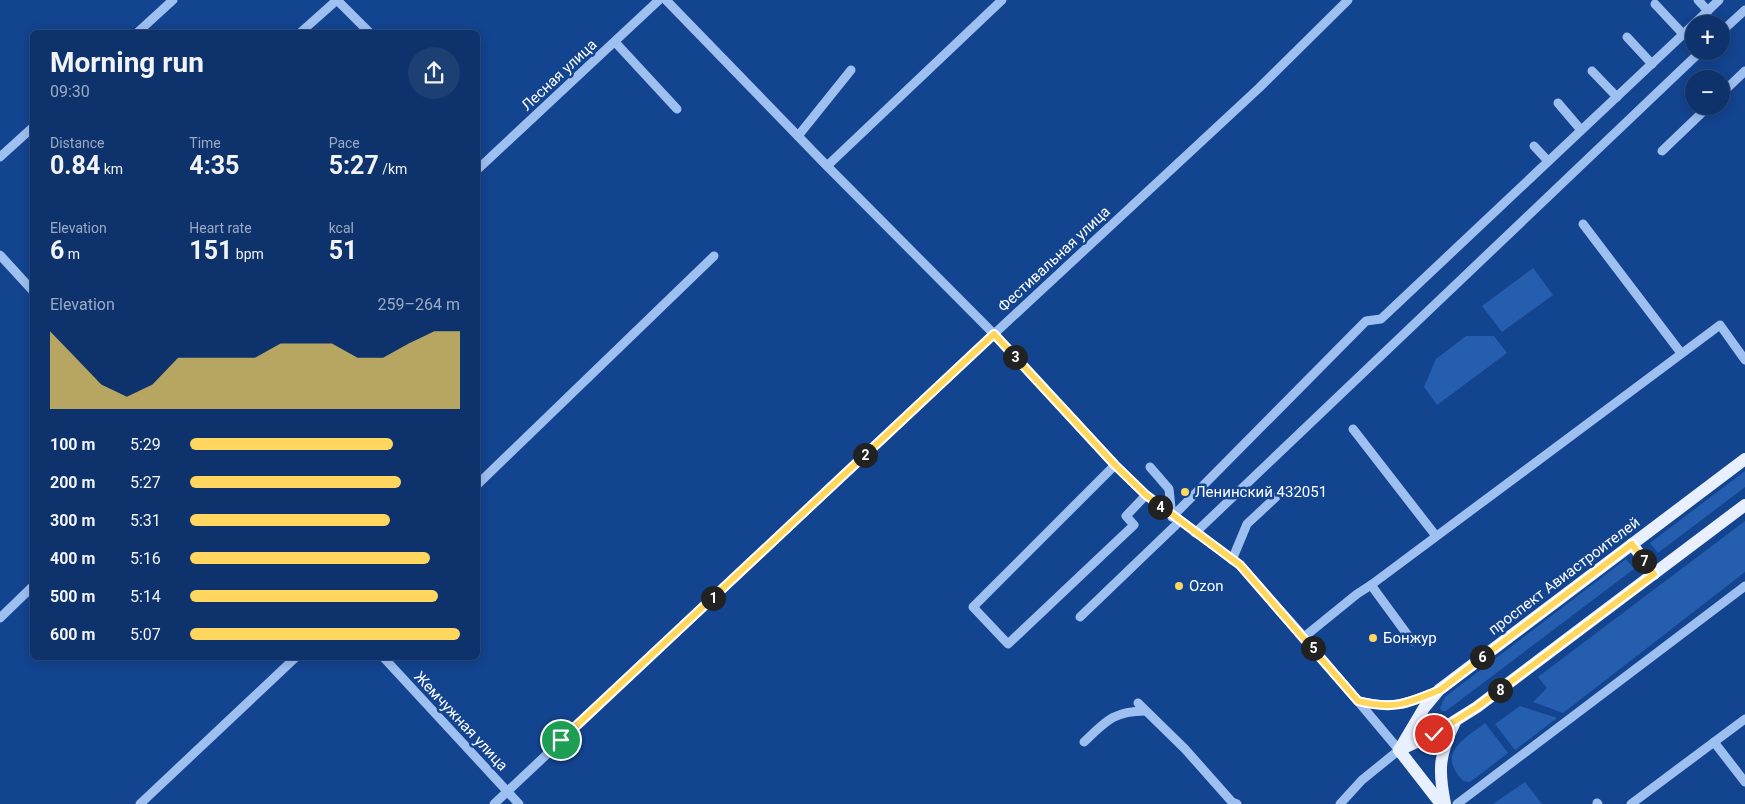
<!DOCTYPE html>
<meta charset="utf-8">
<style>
body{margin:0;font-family:Roboto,sans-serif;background:#1c3f74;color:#f1f3f6;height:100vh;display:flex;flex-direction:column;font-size:19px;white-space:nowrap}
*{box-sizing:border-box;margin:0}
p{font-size:16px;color:#9baac2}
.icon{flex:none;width:28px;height:28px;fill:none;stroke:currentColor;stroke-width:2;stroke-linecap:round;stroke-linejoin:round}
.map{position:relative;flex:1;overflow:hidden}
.details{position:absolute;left:30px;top:30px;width:450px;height:630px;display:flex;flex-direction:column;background:#0e336c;border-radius:8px;box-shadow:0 2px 12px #0003,0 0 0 1px #2e4e7f}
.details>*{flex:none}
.buttons{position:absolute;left:1685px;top:15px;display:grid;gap:10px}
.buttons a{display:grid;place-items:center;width:45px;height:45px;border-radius:50%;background:#0e336c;box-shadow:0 2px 12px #0003,0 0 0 1px #2e4e7f;font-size:25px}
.pin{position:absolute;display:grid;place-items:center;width:42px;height:42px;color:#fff;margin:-21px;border:2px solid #fff;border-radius:50%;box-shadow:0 1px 5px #0007}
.km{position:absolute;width:25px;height:25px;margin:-12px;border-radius:50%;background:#222;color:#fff;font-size:14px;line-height:25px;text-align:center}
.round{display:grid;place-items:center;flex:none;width:52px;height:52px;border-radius:26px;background:#1c3f74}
.headline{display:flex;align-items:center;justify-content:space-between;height:85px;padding:0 20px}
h1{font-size:28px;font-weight:700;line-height:38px}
.stats{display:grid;grid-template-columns:repeat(3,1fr);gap:8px;height:85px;padding:5px 20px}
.stats div{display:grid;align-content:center}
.stats b{font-size:25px;font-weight:700}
.stats small{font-size:14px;font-weight:400}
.stats p{font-size:14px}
.chart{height:140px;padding:10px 20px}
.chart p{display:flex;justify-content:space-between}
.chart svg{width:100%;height:90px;margin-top:5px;fill:#ffd75e;opacity:.7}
ul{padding:0 20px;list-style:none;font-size:16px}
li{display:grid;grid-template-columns:80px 60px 1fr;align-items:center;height:38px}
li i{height:12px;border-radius:6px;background:#ffd75e}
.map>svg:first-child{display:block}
.green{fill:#255eaf}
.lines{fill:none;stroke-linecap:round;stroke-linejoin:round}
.minor{stroke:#9ec0f1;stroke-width:9}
.major{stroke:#e8f0ff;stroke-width:12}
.route-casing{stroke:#fff;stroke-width:10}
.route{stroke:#ffd75e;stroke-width:6}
.poi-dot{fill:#ffd75e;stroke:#134490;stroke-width:2}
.labels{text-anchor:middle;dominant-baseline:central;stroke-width:5;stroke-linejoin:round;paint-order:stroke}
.street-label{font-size:15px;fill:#fff;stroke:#134490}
.poi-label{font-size:15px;fill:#fff;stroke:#134490;text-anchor:start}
</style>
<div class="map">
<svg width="1745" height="804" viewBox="0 0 1745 804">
<rect width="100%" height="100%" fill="#134490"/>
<g class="green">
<path d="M 1533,268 L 1553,295 L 1502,332 L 1482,306 Z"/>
<path d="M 1466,336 L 1494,336 L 1507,353 L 1437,405 L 1424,387 L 1436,359 Z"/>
<path d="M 1745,471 L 1745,487 L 1658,553 L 1650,543 Z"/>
<path d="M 1745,521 L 1745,572 L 1563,713 L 1533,702 L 1547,688 L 1538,677 Z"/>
<path d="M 1626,559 L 1634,569 L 1446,711 L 1442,711 L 1440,708 L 1445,697 Z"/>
<path d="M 1520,706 L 1557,718 L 1515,750 L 1495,724 Z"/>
<path d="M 1485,723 L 1508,753 L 1470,782 L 1463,781 C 1460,777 1456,773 1454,768 C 1444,748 1472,734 1485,723 Z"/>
<path d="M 1525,782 L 1542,804 L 1493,804 Z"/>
</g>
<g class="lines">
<g class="minor">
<path d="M 337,0 L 369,32"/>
<path d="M 666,0 L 827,166 L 994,334 L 1115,465 L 1146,495 L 1240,565 L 1304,637 L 1399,750 L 1362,780 L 1340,804"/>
<path d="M 1698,0 L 1708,11"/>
<path d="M 1655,4 L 1683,34"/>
<path d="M 1694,24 L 1719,0"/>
<path d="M 138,32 L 173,0"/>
<path d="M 301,32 L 337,0"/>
<path d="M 1721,32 L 1745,10"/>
<path d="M 1627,37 L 1652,64"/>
<path d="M 615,42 L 677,109"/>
<path d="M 1592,71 L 1617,97"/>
<path d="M 1721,94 L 1745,71"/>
<path d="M 1558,103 L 1581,130"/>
<path d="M 798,136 L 851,70"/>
<path d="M 1534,146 L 1548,161"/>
<path d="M 1662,151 L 1709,106"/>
<path d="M 0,157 L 32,128"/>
<path d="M 827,166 L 1002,0"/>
<path d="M 478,169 L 659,0"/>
<path d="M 1583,224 L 1681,353"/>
<path d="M 0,255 L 32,290"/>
<path d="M 1353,429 L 1436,536"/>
<path d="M 1115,465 L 973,607 L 1008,644 L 1134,525 L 1126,516 L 1146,495"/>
<path d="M 1150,467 L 1169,489 L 1172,517"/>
<path d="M 478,484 L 714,256"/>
<path d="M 1172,517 L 1366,321 L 1381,319 L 1694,24"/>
<path d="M 1195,533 L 1701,51"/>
<path d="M 1232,560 L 1247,524 L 1276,497"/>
<path d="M 1371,585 L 1412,641"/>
<path d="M 1080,617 L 1179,522"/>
<path d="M 0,618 L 32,587"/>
<path d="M 1304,637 L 1357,594 L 1371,585 L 1720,325 L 1745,360"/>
<path d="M 384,658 L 519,804"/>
<path d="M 1358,701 C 1392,709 1406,704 1437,691"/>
<path d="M 1138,703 L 1185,749 L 1232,802 L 1237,804"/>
<path d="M 1084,742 C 1106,721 1114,711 1145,711"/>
<path d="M 1714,742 L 1745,782"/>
<path d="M 1597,803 L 1598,804"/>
<path d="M 140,804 L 295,658"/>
<path d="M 494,804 L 994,334 L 1259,88 L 1348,0"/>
<path d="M 1457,804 L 1745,586"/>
<path d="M 1631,804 L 1745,719"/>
</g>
<g class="major">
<path d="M 1632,544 L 1654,574"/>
<path d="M 1399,750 L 1424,708 L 1439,690 L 1745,459"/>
<path d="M 1399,750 L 1434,734 L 1477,707 L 1745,505"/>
<path d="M 1399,750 L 1441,804"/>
<path d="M 1445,804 C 1438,769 1439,755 1455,722"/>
</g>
</g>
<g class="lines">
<g class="route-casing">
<path id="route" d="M 561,740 L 994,334 L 1115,465 L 1146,495 L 1240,565 L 1358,701 C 1393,710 1407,704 1440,690 L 1632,544 L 1654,574 L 1477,707 L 1434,734"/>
</g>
<use href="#route" class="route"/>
</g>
<g class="poi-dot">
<circle cx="1185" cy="492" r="5"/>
<circle cx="1179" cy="586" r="5"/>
<circle cx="1373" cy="638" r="5"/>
</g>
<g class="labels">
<g class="street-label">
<text transform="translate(559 75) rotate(-43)">Лесная улица</text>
<text transform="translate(1054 259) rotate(-43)">Фестивальная улица</text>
<text transform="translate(1564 576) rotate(-37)">проспект Авиастроителей</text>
<text transform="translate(461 721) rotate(47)">Жемчужная улица</text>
</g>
<g class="poi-label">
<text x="1195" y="492">Ленинский 432051</text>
<text x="1189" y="586">Ozon</text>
<text x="1383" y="638">Бонжур</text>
</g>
</g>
</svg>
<div class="buttons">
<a>+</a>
<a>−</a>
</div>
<div class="pin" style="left:561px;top:740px;background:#1e9e55"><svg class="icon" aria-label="arrive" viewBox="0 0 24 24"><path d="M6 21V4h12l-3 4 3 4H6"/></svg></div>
<div class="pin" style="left:1434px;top:734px;background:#d93025"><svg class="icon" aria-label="check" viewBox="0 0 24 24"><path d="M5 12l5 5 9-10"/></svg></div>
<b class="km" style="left:713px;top:598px">1</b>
<b class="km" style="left:865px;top:455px">2</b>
<b class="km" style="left:1015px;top:357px">3</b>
<b class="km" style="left:1160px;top:507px">4</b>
<b class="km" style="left:1313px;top:648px">5</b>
<b class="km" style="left:1482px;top:657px">6</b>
<b class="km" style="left:1644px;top:561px">7</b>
<b class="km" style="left:1500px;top:690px">8</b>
<section class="details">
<div class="headline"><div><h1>Morning run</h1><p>09:30</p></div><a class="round"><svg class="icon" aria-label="share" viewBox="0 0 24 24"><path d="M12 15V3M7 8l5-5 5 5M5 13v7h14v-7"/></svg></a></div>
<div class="stats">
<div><p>Distance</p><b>0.84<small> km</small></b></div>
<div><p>Time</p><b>4:35</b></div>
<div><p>Pace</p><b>5:27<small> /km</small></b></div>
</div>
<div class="stats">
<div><p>Elevation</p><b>6<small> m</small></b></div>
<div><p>Heart rate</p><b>151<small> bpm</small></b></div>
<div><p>kcal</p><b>51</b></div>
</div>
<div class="chart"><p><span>Elevation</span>259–264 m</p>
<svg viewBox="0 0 160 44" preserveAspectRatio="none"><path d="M0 44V6L10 19L20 32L30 38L40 32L50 19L60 19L70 19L80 19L90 12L100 12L110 12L120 19L130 19L140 12L150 6L160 6V44z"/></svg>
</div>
<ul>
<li><b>100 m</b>5:29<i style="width:75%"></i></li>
<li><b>200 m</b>5:27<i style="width:78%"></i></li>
<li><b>300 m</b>5:31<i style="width:74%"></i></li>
<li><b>400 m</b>5:16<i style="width:89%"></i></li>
<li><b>500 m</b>5:14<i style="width:92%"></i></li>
<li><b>600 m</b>5:07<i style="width:100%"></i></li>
</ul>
</section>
</div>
